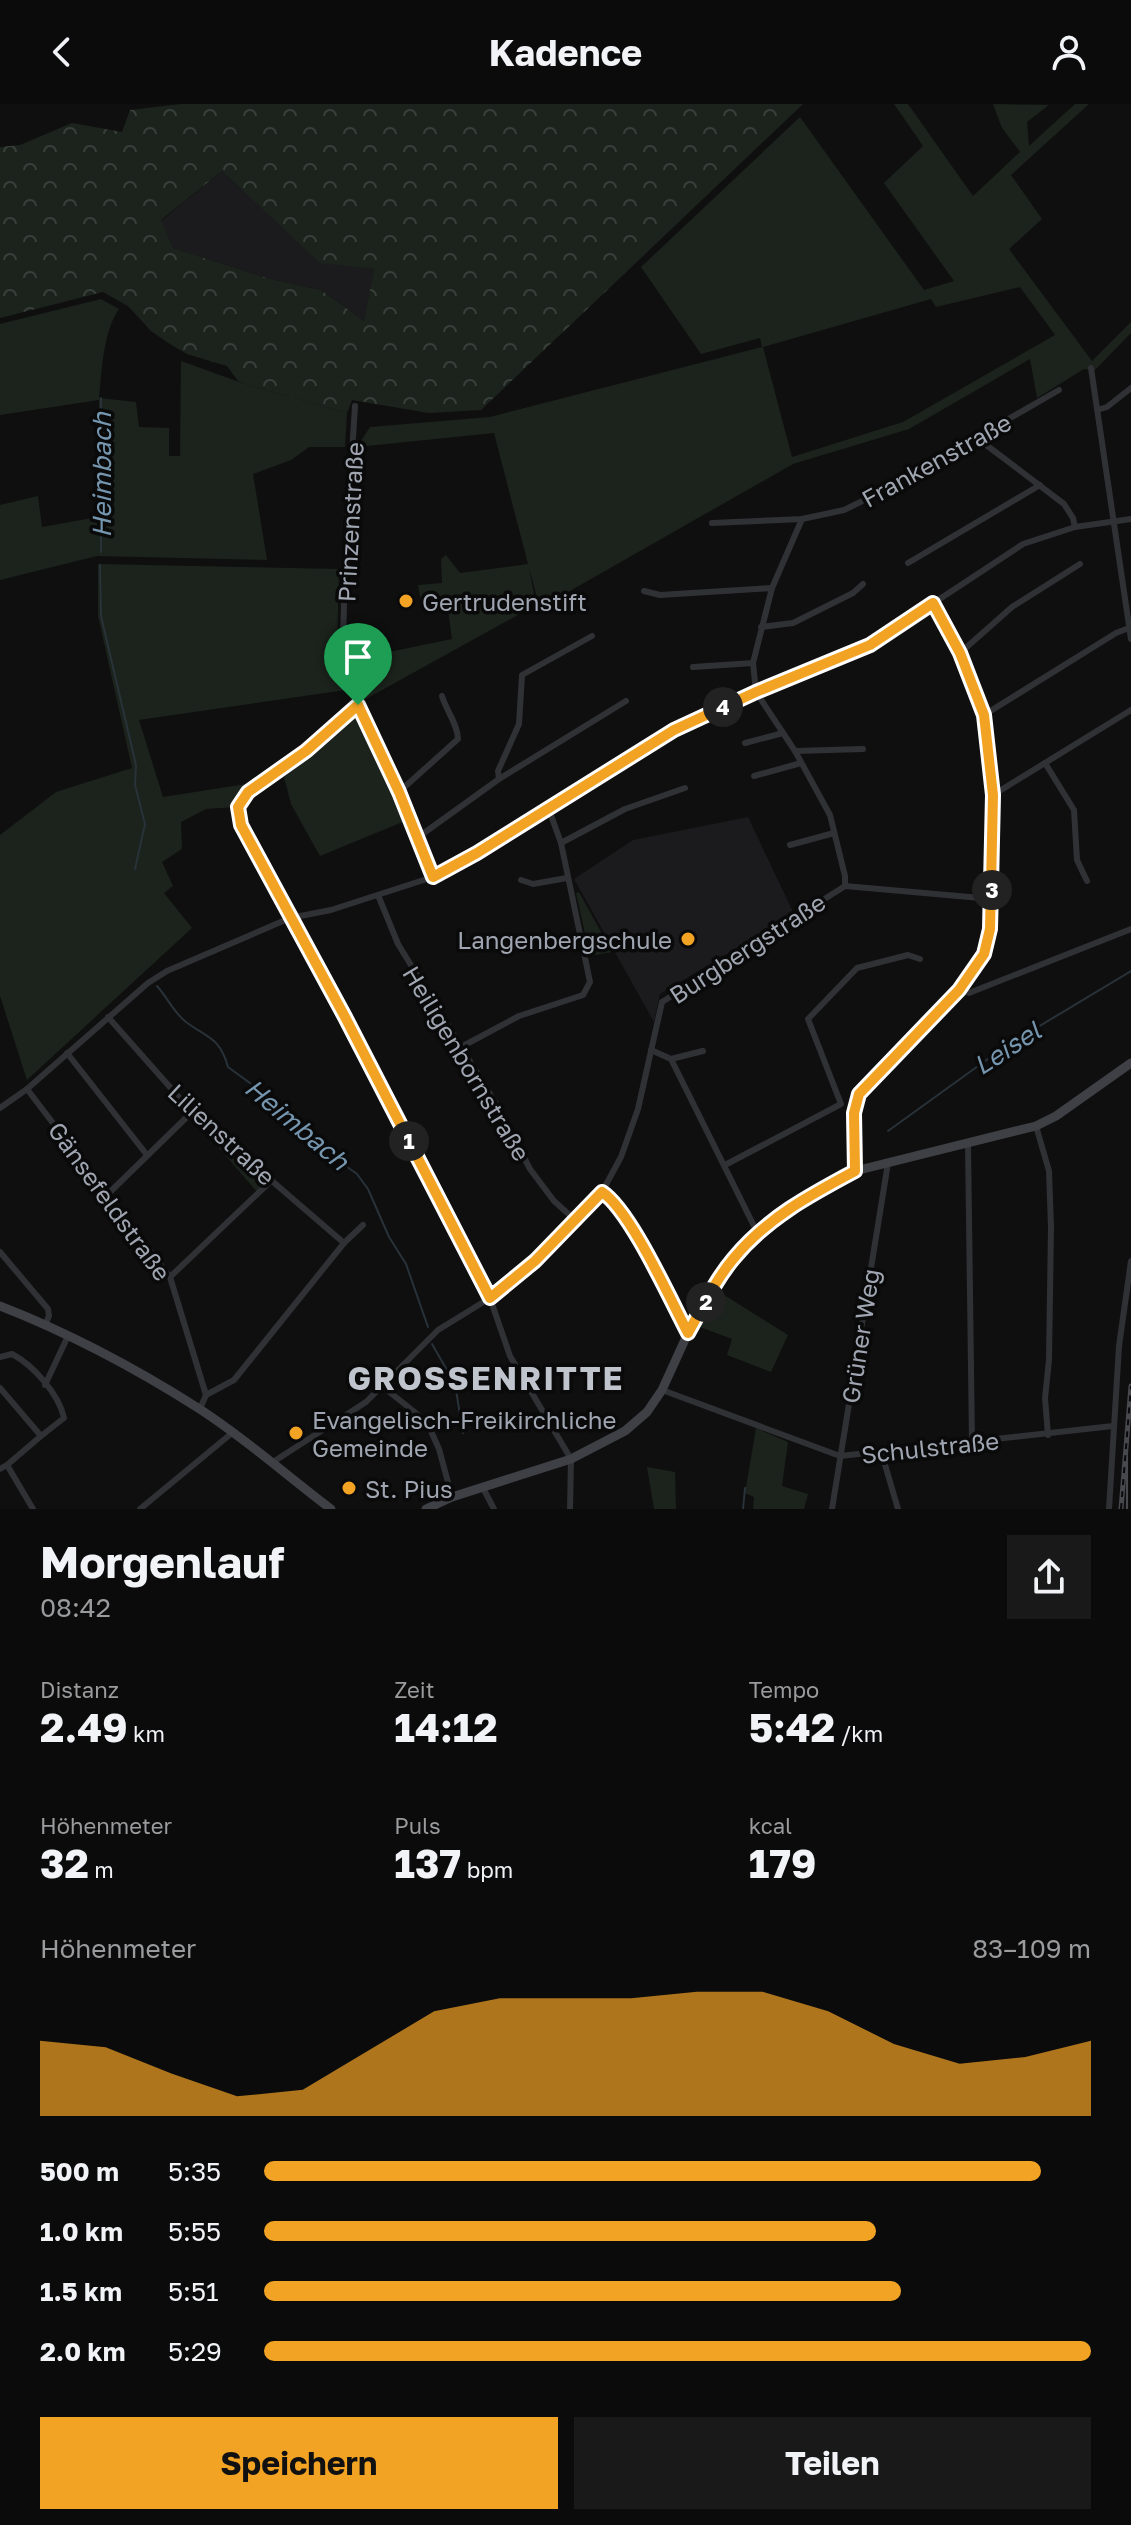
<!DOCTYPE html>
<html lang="de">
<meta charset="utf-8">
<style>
body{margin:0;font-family:"Golos Text",sans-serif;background:#19191a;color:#f1f3f6;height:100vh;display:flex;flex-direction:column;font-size:30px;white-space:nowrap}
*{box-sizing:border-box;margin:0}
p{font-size:26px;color:#9a9b9d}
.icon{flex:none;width:44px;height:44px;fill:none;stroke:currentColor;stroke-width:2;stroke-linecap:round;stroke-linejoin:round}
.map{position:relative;height:1405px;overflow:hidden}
.panel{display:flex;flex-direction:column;background:#0b0b0c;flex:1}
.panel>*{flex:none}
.pin{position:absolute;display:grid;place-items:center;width:68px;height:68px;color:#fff;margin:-82px -34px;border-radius:50% 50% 50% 0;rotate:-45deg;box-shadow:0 0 8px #0007}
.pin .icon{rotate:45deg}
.km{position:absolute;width:40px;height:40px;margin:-20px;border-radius:50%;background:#222;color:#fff;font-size:22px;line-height:40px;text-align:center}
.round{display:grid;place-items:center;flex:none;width:84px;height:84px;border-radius:0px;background:#19191a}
.headline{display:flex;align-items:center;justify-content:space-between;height:136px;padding:0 40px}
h1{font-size:44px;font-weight:700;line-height:60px}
.figures{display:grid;grid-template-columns:repeat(3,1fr);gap:12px;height:136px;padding:8px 40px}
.figures div{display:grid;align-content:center}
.figures b{font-size:40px;font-weight:700}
.figures small{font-size:22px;font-weight:400}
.figures p{font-size:22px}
.chart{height:224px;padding:16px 40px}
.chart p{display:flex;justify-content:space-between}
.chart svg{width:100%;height:144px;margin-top:8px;fill:#f3a324;opacity:.7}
.cta{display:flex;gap:16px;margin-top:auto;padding:16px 40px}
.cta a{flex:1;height:92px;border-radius:0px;background:#f3a324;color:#111;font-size:32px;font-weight:700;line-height:92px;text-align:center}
.cta a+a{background:#19191a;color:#f1f3f6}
ul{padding:0 40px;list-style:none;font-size:26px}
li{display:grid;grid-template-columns:128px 96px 1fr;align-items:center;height:60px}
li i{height:20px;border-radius:10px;background:#f3a324}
header{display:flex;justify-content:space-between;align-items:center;height:104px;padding:0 40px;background:#0b0b0c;font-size:36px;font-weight:700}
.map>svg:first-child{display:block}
.built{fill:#1b1b1d}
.green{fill:#1b231c;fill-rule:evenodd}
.forest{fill:url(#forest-crowns);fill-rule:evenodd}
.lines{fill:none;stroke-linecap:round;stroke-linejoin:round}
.stream{stroke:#283238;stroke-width:2}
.street{stroke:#303135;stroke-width:6}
.secondary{stroke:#3e4045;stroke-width:9}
.tram{stroke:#47494e;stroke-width:2}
.rail-casing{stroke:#47494e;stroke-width:5}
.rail{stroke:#0a0a0b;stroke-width:2;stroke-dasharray:6;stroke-linecap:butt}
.route-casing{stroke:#fff;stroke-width:16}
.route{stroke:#f3a324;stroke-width:10}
.poi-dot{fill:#f3a324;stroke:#0a0a0b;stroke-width:3}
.labels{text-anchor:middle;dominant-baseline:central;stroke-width:7;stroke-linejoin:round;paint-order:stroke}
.street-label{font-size:24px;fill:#a0a6b1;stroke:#0a0a0b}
.poi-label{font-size:24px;fill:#a0a6b1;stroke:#0a0a0b;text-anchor:start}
.water-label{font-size:26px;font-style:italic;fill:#7596ae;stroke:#0a0a0b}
.district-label{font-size:32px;font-weight:bold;letter-spacing:2px;fill:#c0c5cd;stroke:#0a0a0b}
</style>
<header><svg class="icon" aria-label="back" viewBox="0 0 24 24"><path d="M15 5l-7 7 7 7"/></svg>Kadence<svg class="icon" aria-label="person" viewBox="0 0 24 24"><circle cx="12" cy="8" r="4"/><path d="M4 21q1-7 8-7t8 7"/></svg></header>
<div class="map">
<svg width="1131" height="1405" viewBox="0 0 1131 1405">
<defs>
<pattern id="forest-crowns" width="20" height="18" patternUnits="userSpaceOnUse" patternTransform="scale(2)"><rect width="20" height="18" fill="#1b231c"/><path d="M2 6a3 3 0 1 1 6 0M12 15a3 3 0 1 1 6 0" fill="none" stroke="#39403b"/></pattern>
</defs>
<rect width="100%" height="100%" fill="#0f0f10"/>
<g class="built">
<path d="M 222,67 L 320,158 L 374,165 L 364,217 L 321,186 L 270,175 L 173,144 L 161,117 Z"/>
<path d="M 748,713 L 794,810 L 660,890 L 654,918 L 574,775 L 633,736 Z"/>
</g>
<g class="green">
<path d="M 894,0 L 908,0 L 973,92 L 1020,48 L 1002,24 L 993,0 L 1049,1 L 1027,18 L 1029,42 L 1075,0 L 1089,0 L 1011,71 L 1042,115 L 1009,145 L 1092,257 L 1131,218 L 1131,229 L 1095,266 L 1084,265 L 1037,294 L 1030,255 L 909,325 L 793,360 L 540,504 L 529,464 L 536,501 L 364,596 L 355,555 L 452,535 L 447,498 L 440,495 L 422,505 L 418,481 L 442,479 L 441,455 L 446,451 L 460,469 L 528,460 L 494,329 L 357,343 L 370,323 L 490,313 L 762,243 L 760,234 L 701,250 L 641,163 L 800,13 L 924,186 L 954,177 L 884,79 L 923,42 ZM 1020,183 L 1055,231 L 903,318 L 792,353 L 763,243 L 931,195 L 936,203 Z"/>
<path d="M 101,195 L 119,205 C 103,228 102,266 99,294 L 136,298 L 139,323 L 169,324 L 169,352 L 180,352 L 181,257 L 245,280 L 347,309 L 345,343 L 309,343 L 291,356 L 253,370 L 267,456 L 97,452 L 0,476 L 0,401 L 38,392 L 42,423 L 97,413 L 99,296 L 0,311 L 0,220 Z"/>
<path d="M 98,460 L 339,465 L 337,546 L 346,586 L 139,616 L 163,693 L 246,680 L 235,703 L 206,705 L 181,718 L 182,745 L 162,758 L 173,782 L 164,789 L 192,824 L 27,976 L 0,892 L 0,731 L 56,688 L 132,664 L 98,512 Z"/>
<path d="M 358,610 L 405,717 L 320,752 L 291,700 L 284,673 Z"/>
<path d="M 579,788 L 612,848 L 590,852 L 576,789 Z"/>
<path d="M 219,1034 L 262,1072 L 265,1079 L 257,1088 L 214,1038 Z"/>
<path d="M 721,1189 L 788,1231 L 771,1268 L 727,1251 L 732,1235 L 700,1223 Z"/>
<path d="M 756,1324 L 788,1338 L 782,1382 L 808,1390 L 804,1405 L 753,1405 L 754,1393 L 745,1389 Z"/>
<path d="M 647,1363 L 675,1368 L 676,1405 L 654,1405 Z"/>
</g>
<path class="forest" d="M 181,0 L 803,0 L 481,306 L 429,309 L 352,296 L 347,309 L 245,280 L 238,277 L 227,262 L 187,250 L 173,242 L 151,227 L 128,202 L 103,188 L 0,214 L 0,43 L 20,41 L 72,19 L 122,28 L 130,6 ZM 222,67 L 320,159 L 374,165 L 364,217 L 321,186 L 270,175 L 173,144 L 161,116 Z"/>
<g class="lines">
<g class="stream">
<path d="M 101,448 L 101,294"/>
<path d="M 100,461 L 101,512 L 136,661 L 135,681 L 145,720 L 135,765"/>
<path d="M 157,882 C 167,893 174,909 186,918 C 207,934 220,933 228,963 L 303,1018 L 308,1026 L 323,1036 L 332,1052 L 357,1070 L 368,1085 L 389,1133 L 406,1160 L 428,1223"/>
<path d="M 888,1027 L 1003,944 L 1131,867"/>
<path d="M 432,1240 L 455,1280 L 463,1329"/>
<path d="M 743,1405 L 745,1384"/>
</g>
<g class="street">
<path d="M 1091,264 L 1131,535"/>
<path d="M 355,302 L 345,462 L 343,537 L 358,601 L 306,647 L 248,688 L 238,703 L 241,721 L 345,913 L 490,1194 L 510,1252 L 571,1355 L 570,1405"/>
<path d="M 1097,306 L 1107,303 L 1131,284"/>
<path d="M 977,334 L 1064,400 L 1073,414 L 1075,423"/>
<path d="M 802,415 L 772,484 L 753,559 L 756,588 L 795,647 L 830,711 L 845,772 L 845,782"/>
<path d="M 712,419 L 802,415 L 844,406 L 885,386 L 1059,286"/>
<path d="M 908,459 L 1040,381"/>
<path d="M 644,487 L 660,491 L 772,484"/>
<path d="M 933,499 L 960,549 L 984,611 L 993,691"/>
<path d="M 761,523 L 793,519 L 853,489 L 863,480"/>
<path d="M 960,549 L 1012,503 L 1080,460"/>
<path d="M 693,563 L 753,559"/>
<path d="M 358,601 L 399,688 L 433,773"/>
<path d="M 984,611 L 1116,529 L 1129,524"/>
<path d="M 745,639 L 783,629"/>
<path d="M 795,647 L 863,645"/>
<path d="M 1045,659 L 1074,706 L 1077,756 L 1087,777"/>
<path d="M 754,672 L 801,659"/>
<path d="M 499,675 L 498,667 L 519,620 L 522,571 L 592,532"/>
<path d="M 399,688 L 458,635 C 458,621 446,606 442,592"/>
<path d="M 417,734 L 499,675 L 626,597"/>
<path d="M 561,739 L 625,705 L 685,684"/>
<path d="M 790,741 L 834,729"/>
<path d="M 521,776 L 533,780 L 567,774"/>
<path d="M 378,791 L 398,840 L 498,1003 L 530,1065 L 554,1097 L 574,1115"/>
<path d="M 959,886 L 969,889 L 1131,825"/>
<path d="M 108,913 L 192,1008 L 344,1139"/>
<path d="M 461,943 L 519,912 L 583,891 L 590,878 L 561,739 L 548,703"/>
<path d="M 651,946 L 671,955 L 757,1128"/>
<path d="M 67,949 L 147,1051"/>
<path d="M 671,955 L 703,947"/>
<path d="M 27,985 L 170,1173 L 206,1291 L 200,1305"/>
<path d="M 0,1004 L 27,985 L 148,879 L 167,867 L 290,814 L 331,806 L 433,773 L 477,749 L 674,626 L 756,588 L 870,541 L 1023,440 L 1075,423 L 1131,415"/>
<path d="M 1036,1022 L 1049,1067 L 1051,1123 L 1049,1256 L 1045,1294 L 1048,1331"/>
<path d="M 968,1040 L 972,1338"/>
<path d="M 725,1061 L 841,1000 L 808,915 L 857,864 L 908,851 L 920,855"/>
<path d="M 855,1067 L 854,1009 L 859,990 L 959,886 L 984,850 L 991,812 L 993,691 L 1131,606"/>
<path d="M 602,1088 C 630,1106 670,1195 688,1229"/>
<path d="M 108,1090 L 192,1008"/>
<path d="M 0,1148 L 48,1205 L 49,1212 L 45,1221"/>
<path d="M 170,1173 L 272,1076"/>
<path d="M 0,1253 L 12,1250 C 33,1261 59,1290 64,1314 L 41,1332 L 0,1284"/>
<path d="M 45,1281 L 68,1232"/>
<path d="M 382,1282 L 427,1318 L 439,1345 L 452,1393"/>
<path d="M 662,1286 L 840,1352 L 1113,1322"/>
<path d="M 206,1291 L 234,1276 L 344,1139 L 363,1121"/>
<path d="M 881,1347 L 898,1405"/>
<path d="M 273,1358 L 366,1298 L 438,1226 L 490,1194 L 535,1157 L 602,1088 L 621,1053 L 638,1005 L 662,898 L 845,782 L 992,795"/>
<path d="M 7,1361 L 41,1332"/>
<path d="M 0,1365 L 7,1361 L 33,1405"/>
<path d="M 483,1384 L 494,1405"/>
<path d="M 140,1405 L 232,1329"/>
<path d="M 832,1405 L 888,1059"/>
<path d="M 1109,1405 L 1119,1242 L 1131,1157"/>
</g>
<g class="secondary">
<path d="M 0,1202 C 69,1229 135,1264 198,1304 C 245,1334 286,1371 331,1405"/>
<path d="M 426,1405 L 452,1393 L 571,1355 L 625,1327 L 647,1308 L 662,1286 L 688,1229 L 731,1156 L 757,1128 L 795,1099 L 855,1067 L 1036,1022 L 1056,1012 L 1131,959"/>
</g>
<path class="tram" d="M 1127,1405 L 1127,1352"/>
<g class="rail-casing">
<path id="rail" d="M 1121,1405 L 1131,1282"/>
</g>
<use href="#rail" class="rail"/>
</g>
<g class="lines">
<g class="route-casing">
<path id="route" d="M 933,499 L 960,549 L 984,611 L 993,691 L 990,825 L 984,850 L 959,886 L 859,990 L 854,1009 L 855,1067 C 810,1091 767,1114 734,1154 C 716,1175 702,1204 688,1229 C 670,1195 630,1106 602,1088 L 535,1157 L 490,1194 L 345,913 L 241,721 L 238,703 L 248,688 L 306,647 L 358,601 L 399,688 L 433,773 L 477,749 L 674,626 L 756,588 L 870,541 Z"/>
</g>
<use href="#route" class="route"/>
</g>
<g class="poi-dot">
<circle cx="406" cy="497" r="8"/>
<circle cx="688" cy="835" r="8"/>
<circle cx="296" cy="1329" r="8"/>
<circle cx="349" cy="1384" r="8"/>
</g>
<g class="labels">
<g class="street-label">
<text transform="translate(936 356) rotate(-29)">Frankenstraße</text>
<text transform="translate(350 418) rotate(-87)">Prinzenstraße</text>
<text transform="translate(747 844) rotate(-33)">Burgbergstraße</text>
<text transform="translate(467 959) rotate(59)">Heiligenbornstraße</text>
<text transform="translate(222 1030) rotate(43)">Lilienstraße</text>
<text transform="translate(110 1097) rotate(54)">Gänsefeldstraße</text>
<text transform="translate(860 1232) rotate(-81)">Grüner Weg</text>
<text transform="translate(930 1343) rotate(-6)">Schulstraße</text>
</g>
<g class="poi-label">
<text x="422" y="497">Gertrudenstift</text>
<text x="672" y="835" text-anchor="end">Langenbergschule</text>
<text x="312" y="1315">Evangelisch-Freikirchliche<tspan x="312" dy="28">Gemeinde</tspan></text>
<text x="365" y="1384">St. Pius</text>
</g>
<g class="water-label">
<text transform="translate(101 371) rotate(-90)">Heimbach</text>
<text transform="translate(1007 944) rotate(-33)">Leisel</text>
<text transform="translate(297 1020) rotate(40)">Heimbach</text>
</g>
<g class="district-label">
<text x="486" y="1274">GROSSENRITTE</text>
</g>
</g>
</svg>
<div class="pin" style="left:358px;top:601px;background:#1e9e55"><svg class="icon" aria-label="arrive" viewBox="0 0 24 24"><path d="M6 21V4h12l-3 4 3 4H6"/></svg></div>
<b class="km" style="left:409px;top:1037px">1</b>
<b class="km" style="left:706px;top:1198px">2</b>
<b class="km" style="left:992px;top:786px">3</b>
<b class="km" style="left:723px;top:603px">4</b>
</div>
<section class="panel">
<div class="headline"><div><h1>Morgenlauf</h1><p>08:42</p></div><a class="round"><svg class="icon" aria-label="share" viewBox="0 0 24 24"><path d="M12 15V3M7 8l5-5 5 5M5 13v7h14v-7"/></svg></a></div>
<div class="figures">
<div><p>Distanz</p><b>2.49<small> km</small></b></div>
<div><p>Zeit</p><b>14:12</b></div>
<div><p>Tempo</p><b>5:42<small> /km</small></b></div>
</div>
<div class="figures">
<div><p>Höhenmeter</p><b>32<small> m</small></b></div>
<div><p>Puls</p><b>137<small> bpm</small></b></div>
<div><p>kcal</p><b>179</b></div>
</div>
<div class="chart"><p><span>Höhenmeter</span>83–109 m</p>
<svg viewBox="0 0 160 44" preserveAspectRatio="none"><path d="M0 44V21L10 23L20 31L30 38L40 36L50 24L60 12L70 8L80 8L90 8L100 6L110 6L120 12L130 22L140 28L150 26L160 21V44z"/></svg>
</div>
<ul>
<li><b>500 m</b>5:35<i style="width:94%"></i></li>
<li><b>1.0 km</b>5:55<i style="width:74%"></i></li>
<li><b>1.5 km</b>5:51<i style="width:77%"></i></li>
<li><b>2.0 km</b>5:29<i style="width:100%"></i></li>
</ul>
<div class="cta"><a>Speichern</a><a>Teilen</a></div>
</section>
